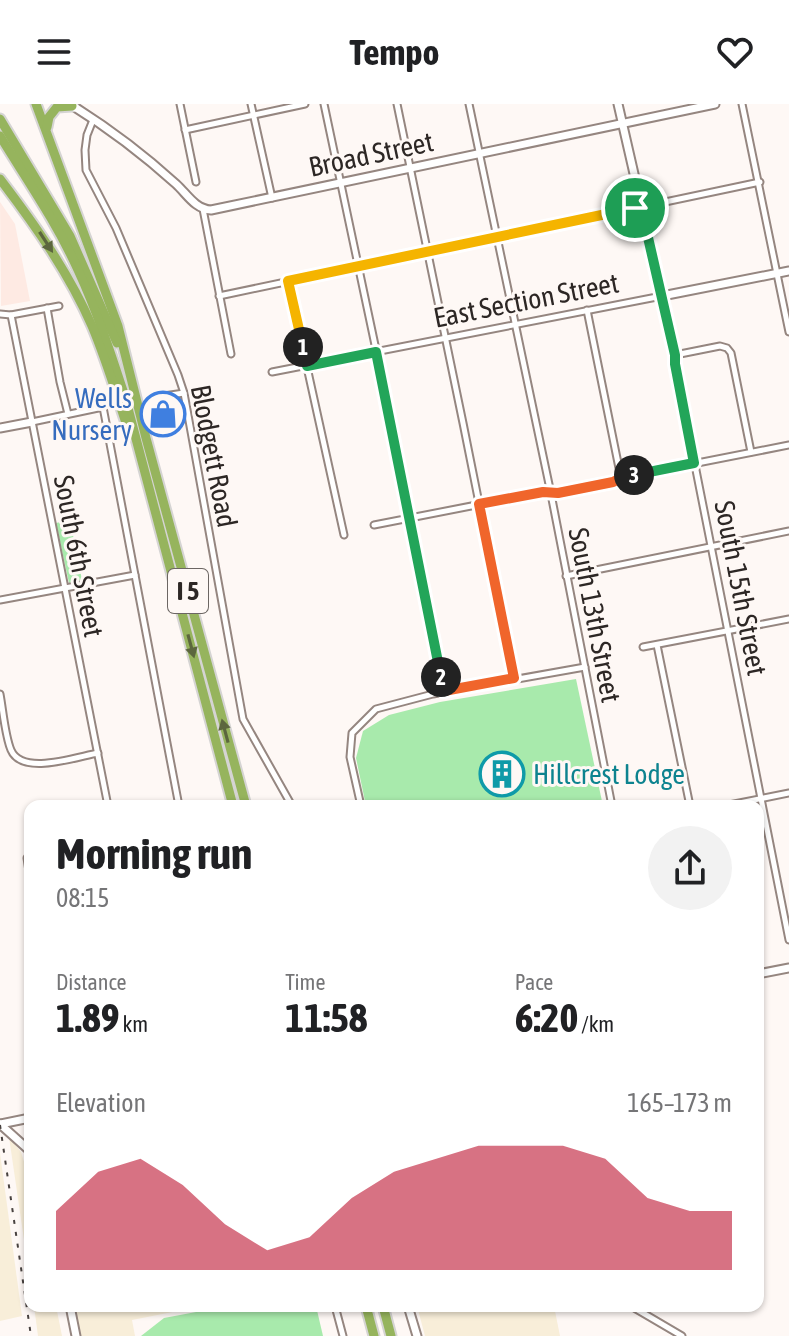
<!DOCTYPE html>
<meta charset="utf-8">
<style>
body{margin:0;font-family:"Asap Condensed",sans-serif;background:#f2f2f2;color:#202124;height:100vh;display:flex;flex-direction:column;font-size:30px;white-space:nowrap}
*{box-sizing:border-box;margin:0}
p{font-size:26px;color:#757577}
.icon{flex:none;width:44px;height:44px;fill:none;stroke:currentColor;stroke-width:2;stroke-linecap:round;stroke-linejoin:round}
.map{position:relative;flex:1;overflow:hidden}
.details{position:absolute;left:24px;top:696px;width:740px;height:512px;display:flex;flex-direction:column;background:#fff;border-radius:16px;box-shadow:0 2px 6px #0004}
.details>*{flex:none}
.pin{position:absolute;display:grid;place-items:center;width:68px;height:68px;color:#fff;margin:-34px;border:4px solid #fff;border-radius:50%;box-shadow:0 2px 8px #0007}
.km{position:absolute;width:40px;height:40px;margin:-20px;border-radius:50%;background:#222;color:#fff;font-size:22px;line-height:40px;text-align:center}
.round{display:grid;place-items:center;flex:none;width:84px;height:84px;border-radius:42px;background:#f2f2f2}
.summary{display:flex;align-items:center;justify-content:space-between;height:136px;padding:0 32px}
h1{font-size:44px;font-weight:700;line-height:60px}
.metrics{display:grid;grid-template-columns:repeat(3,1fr);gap:12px;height:136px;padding:8px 32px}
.metrics div{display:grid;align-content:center}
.metrics b{font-size:40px;font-weight:700}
.metrics small{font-size:22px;font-weight:400}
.metrics p{font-size:22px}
.chart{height:224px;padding:16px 32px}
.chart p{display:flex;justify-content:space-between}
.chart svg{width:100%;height:144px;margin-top:8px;fill:#c7374f;opacity:.7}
header{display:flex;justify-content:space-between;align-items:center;height:104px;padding:0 32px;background:#fff;font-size:36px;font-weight:700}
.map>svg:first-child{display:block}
.built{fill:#feeae3}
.industrial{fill:#f8eed9}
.green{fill:#a8eaac}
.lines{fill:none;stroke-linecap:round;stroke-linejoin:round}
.street-casing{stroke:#958680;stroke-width:9}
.secondary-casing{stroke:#958680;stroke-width:11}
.highway-casing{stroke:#d5d4d3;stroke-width:13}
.street{stroke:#fff;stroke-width:5}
.secondary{stroke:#fff;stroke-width:7}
.highway{stroke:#96b45d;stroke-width:9}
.rail{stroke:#484240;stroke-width:2;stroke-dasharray:4 8;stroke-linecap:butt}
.oneway{fill:#5c663e}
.split-1-casing{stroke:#fff;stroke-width:16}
.split-2-casing{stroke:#fff;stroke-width:16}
.split-3-casing{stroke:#fff;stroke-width:16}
.split-4-casing{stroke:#fff;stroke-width:16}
.split-1{stroke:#f5b400;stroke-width:10}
.split-2{stroke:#22a559;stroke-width:10}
.split-3{stroke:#f0652b;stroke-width:10}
.split-4{stroke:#22a559;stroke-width:10}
.labels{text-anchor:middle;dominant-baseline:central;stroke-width:6;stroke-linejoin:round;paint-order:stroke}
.shield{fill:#fef8f5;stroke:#6c6663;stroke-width:2}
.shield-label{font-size:26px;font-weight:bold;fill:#2d2725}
.street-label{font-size:28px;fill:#2d2725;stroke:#fef8f5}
.shop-label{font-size:28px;fill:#366cbe;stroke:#fef8f5;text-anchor:end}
.culture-label{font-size:28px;fill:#0d838f;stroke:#fef8f5;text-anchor:start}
</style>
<header><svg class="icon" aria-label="menu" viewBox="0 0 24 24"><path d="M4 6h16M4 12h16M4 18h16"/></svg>Tempo<svg class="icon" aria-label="heart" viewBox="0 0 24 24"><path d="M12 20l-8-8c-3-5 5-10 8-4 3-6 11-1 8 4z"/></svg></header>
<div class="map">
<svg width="789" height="1232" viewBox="0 0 789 1232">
<rect width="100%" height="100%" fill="#fef8f5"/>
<path class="built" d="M 0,98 L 15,120 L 30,197 L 1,202 Z"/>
<g class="industrial">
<path d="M 9,1033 L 21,1048 L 30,1077 L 30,1177 Z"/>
<path d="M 0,1049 L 22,1212 L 0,1217 Z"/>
<path d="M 34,1202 L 56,1202 L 62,1232 L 38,1232 Z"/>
<path d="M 72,1202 L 203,1202 L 132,1216 L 135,1232 L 79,1232 Z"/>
<path d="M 417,1202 L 554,1202 L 560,1232 L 425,1232 Z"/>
</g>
<g class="green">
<path d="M 70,416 L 82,476 L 69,479 L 56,419 Z"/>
<path d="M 576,575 L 603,702 L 366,702 L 356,654 L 363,627 L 389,611 L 440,598 Z"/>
<path d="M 228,1202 L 316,1202 L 323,1232 L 141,1232 L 164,1214 Z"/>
</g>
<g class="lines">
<g class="street-casing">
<g id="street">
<path d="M 180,0 L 196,78"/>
<path d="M 251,0 L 272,94"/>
<path d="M 324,0 L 375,241 L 444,587"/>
<path d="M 397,0 L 463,319 L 514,574"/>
<path d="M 469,0 L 550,385 L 612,702"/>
<path d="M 742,0 L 789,228"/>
<path d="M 93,16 L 87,31 L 85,46 L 86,66 L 116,124 L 178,271 L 184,289 L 243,615 L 292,702"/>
<path d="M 185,26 L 305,0"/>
<path d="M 203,105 L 231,250"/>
<path d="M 288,177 L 344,431"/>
<path d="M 219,192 L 760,78"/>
<path d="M 47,204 L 60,278 L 68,310"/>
<path d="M 587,206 L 621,374"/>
<path d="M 0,210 L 11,211 L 59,202"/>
<path d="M 11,211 L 108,702"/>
<path d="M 675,251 L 720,242 L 727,244 L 731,249 L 751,348"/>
<path d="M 272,268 L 662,192 L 675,251 L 675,260 L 789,836"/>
<path d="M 157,293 L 184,289"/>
<path d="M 32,318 L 103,303 L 179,702"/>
<path d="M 374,421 L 543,388 L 558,389 L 613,378 L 621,374 L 789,341"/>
<path d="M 566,472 L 789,427"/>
<path d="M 0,496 L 135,471"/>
<path d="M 657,541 L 690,702"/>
<path d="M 643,543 L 789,515"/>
<path d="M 0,590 C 3,606 5,632 11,646 C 22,672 76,653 98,649"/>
<path d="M 361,702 L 350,653 L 352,629 L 376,605 L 433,590 L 585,563"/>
<path d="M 724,702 L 789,689"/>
<path d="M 30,754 L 27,754 L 30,774"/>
<path d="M 335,1202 L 343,1232"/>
<path d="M 631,1202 L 682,1232"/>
</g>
</g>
<g class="secondary-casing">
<g id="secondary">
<path d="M 70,0 C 107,23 143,50 176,80 C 187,90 195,105 211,106 L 715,0"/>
<path d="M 618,0 L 662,192 L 789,167"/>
<path d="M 0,324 L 32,318"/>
<path d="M 758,870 L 789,864"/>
<path d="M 0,1020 L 30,1047"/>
<path d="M 0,1020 L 30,1014"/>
<path d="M 70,1202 L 76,1232"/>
<path d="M 408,1202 L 417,1232"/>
</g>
</g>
<g class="highway-casing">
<g id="highway">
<path d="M 36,0 L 118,222 L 146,334 L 246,702"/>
<path d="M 0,15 L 70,132 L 117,239"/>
<path d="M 47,23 L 49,13 L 57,3 L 72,2"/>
<path d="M 0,32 C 27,76 57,119 78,166 C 97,207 111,250 125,293 L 233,702"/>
<path d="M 0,75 C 35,121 69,169 92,222 C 106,255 116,289 127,322"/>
<path d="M 366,1202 L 374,1232"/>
<path d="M 383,1202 L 391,1232"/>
</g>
</g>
<use href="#street" class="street"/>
<use href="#secondary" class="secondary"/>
<use href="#highway" class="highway"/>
<path class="rail" d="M 0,1021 L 31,1232"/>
</g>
<defs><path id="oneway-solid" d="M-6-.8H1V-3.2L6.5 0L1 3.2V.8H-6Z" transform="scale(2)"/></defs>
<g class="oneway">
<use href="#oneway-solid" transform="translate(46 138) rotate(57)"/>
<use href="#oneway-solid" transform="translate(191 542) rotate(75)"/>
<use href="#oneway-solid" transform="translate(225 627) rotate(-105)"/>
</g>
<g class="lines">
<g class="split-1-casing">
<path id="split-1" d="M 303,243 L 288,177 L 635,104"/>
</g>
<g class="split-2-casing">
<path id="split-2" d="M 303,243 L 307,262 L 376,248 L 441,573"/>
</g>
<g class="split-3-casing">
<path id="split-3" d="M 441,573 L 444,587 L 514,574 L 479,400 L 543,388 L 558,389 L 613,378 L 621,374 L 634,371"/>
</g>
<g class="split-4-casing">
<path id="split-4" d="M 634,371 L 694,359 L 675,260 L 675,251 L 641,103 L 635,104"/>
</g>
<use href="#split-1" class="split-1"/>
<use href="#split-2" class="split-2"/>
<use href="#split-3" class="split-3"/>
<use href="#split-4" class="split-4"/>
</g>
<defs>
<g id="shop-ring" transform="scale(2.3)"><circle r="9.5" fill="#fef8f5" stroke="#3f7fe0" stroke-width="1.5"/><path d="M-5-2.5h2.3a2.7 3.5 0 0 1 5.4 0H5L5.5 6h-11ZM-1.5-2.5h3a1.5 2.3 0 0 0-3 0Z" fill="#3f7fe0"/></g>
<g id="building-ring" transform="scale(2.3)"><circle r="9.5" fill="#fef8f5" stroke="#0f9aa8" stroke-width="1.5"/><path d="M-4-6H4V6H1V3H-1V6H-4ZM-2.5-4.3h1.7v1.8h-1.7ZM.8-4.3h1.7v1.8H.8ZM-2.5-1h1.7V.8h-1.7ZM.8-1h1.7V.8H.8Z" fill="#0f9aa8"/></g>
</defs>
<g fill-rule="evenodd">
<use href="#shop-ring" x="163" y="310"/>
<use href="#building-ring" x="502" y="670"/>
</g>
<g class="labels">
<rect class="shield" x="168" y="465" width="40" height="44" rx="6"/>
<g class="shield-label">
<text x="188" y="487">I 5</text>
</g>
<g class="street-label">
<text transform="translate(371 50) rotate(-12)">Broad Street</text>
<text transform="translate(526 196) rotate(-11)">East Section Street</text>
<text transform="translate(214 352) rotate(79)">Blodgett Road</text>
<text transform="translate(79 452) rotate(79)">South 6th Street</text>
<text transform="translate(741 484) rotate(79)">South 15th Street</text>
<text transform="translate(595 511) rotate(79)">South 13th Street</text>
</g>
<g class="shop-label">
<text x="132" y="294">Wells<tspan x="132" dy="32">Nursery</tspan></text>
</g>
<g class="culture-label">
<text x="533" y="670">Hillcrest Lodge</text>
</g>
</g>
</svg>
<div class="pin" style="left:635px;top:104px;background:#1e9e55"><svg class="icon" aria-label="arrive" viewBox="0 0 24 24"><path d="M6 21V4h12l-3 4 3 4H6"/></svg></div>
<b class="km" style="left:303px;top:243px">1</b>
<b class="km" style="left:441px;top:573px">2</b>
<b class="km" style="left:634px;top:371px">3</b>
<section class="details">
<div class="summary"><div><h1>Morning run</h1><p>08:15</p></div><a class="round"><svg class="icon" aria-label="share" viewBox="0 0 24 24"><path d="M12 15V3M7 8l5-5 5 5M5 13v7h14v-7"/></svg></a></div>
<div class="metrics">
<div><p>Distance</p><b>1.89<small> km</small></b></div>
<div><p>Time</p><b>11:58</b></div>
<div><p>Pace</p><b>6:20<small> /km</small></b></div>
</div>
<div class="chart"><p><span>Elevation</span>165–173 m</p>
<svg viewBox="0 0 160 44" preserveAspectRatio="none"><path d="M0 44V26L10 14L20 10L30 18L40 30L50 38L60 34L70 22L80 14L90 10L100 6L110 6L120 6L130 10L140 22L150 26L160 26V44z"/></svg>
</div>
</section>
</div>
